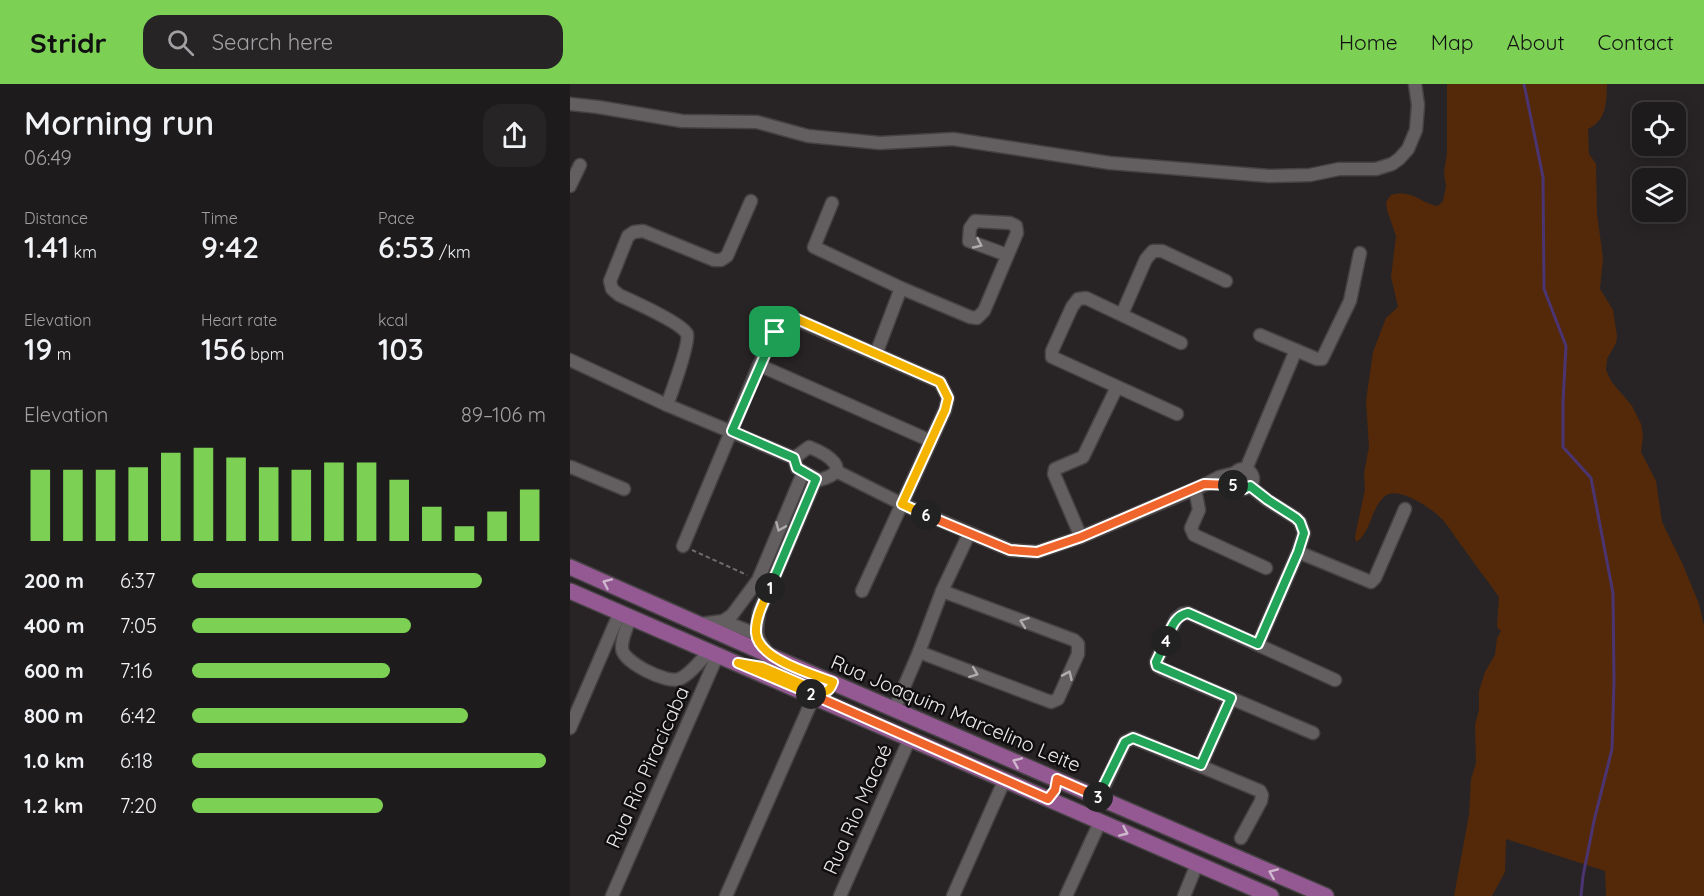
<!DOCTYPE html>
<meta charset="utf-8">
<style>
body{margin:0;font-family:Quicksand,sans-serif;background:#262425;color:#f1f3f6;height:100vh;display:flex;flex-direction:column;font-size:22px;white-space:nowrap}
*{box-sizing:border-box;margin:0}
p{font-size:20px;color:#a1a1a3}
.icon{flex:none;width:33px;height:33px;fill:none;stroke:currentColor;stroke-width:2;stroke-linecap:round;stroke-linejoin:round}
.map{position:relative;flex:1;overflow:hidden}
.details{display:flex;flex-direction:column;background:#1e1b1c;width:570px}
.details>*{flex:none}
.controls{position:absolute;left:1062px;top:18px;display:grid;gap:12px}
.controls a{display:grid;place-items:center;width:54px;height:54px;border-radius:12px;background:#1e1b1c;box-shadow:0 3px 15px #0003,0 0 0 2px #3c393b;font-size:30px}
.pin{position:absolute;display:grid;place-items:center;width:51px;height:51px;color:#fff;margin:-26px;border-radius:12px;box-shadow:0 3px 9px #0006}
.km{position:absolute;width:30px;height:30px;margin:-15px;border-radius:50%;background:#222;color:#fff;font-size:16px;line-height:30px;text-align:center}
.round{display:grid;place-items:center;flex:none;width:63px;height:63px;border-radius:18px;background:#262425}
.headline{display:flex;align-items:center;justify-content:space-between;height:102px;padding:0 24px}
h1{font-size:33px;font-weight:600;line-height:45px}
.figures{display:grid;grid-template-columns:repeat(3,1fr);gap:9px;height:102px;padding:6px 24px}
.figures div{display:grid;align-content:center}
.figures b{font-size:30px;font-weight:600}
.figures small{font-size:16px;font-weight:400}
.figures p{font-size:16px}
.chart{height:168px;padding:12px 24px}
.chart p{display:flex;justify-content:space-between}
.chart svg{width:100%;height:108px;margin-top:6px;stroke:#7cd155;stroke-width:6}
ul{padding:0 24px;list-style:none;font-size:20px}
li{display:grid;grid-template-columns:96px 72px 1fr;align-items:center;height:45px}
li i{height:15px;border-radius:8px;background:#7cd155}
header{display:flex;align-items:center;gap:36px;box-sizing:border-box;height:84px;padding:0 30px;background:#7cd155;color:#111}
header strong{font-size:28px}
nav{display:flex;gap:33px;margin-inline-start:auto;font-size:21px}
.search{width:420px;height:54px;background:#262425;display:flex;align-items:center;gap:15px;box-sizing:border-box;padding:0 21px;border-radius:18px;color:#a1a1a3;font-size:22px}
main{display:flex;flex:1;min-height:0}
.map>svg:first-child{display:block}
.green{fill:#542909}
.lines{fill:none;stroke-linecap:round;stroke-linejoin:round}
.stream{stroke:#4b3472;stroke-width:3}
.minor-casing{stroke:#464244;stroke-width:15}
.major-casing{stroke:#464244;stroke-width:18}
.path{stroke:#6e6b6c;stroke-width:2;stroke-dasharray:4.5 3;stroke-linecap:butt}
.minor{stroke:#635e60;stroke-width:12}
.major{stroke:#945993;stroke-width:15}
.oneway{stroke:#afacad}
.oneway2{stroke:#ceb8cd}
.split-1-casing{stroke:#fff;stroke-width:12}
.split-2-casing{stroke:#fff;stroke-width:12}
.split-3-casing{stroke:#fff;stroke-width:12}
.split-4-casing{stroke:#fff;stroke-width:12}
.split-5-casing{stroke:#fff;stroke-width:12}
.split-6-casing{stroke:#fff;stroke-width:12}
.split-7-casing{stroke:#fff;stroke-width:12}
.split-1{stroke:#22a559;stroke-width:8}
.split-2{stroke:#f5b400;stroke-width:8}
.split-3{stroke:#f0652b;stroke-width:8}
.split-4{stroke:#22a559;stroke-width:8}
.split-5{stroke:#22a559;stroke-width:8}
.split-6{stroke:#f0652b;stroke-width:8}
.split-7{stroke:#f5b400;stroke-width:8}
.labels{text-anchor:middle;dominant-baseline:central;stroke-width:5;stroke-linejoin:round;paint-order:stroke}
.street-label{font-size:20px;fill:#eeebec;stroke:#100e0f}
</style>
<header>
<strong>Stridr</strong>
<div class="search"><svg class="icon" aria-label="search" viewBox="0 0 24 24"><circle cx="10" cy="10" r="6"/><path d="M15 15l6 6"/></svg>Search here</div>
<nav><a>Home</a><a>Map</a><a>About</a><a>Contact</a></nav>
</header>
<main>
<section class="details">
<div class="headline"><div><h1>Morning run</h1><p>06:49</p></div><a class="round"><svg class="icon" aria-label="share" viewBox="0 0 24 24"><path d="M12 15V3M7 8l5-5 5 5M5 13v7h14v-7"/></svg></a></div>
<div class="figures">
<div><p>Distance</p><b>1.41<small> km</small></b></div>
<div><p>Time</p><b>9:42</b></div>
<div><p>Pace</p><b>6:53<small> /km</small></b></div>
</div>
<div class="figures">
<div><p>Elevation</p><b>19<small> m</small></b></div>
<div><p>Heart rate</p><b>156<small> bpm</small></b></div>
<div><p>kcal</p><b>103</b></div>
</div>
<div class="chart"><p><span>Elevation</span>89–106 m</p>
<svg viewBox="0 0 160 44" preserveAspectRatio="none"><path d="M5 44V15M15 44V15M25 44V15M35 44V14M45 44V8M55 44V6M65 44V10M75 44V14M85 44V15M95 44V12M105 44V12M115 44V19M125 44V30M135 44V38M145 44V32M155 44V23"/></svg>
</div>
<ul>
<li><b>200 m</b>6:37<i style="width:82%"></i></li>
<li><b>400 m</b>7:05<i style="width:62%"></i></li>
<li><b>600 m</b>7:16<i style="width:56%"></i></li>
<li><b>800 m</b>6:42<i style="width:78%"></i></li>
<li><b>1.0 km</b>6:18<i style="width:100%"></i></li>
<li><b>1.2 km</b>7:20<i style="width:54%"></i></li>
</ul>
</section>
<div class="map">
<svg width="1134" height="812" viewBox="0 0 1134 812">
<rect width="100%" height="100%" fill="#282426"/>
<path class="green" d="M 877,0 L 1037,0 C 1036,19 1037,36 1018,45 L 1019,70 L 1026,80 L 1027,130 L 1033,174 L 1030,205 L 1043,226 L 1047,252 L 1046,259 L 1037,275 L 1036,286 L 1041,297 L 1062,322 L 1071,340 L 1073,352 L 1071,368 L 1086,397 L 1092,438 L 1113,481 L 1129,520 L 1134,542 L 1134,812 L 1036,812 L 1035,787 L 936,755 L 935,788 L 922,812 L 884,812 L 899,731 L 901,695 L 906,679 L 905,641 L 909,626 L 909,607 L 915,588 L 925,571 L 927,554 L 931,547 L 927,543 L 929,513 C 917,496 904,479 891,461 C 885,453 879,443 872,435 C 862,425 829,401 815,412 C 801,423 801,449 786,458 L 785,453 L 795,405 L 794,389 L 799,363 L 796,317 L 803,268 L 816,234 L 828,223 L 821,193 L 826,152 L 817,126 L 816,118 L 821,111 C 843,105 848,118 868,122 L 873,117 L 876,103 L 874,88 L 877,69 Z"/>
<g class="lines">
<path class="stream" d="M 954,0 L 973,93 L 974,205 L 996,262 L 993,318 L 993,363 L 1021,394 L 1043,509 L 1044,597 L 1042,665 L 1024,737 L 1013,792 L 1011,812"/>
<g class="minor-casing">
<g id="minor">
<path d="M 0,20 L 28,23 L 112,37 L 187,38 L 238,52 L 310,59 L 383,55 L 540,79 L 699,92 L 740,91 L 769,85 L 806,85 L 822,80 L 829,75 L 838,65 L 846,46 L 848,21 L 845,0"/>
<path d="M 0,102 L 10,81"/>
<path d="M 262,119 L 244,163 L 331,204 L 400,233 L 407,234 L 414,227 L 447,149 L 446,142 L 440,139 L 405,137 L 400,144 L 399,157 L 437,171"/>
<path d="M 552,230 L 576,175 L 583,167 L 592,167 L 656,197"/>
<path d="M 690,251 L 747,275 L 752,275 L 780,217 L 790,169"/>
<path d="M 306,270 L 331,204"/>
<path d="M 0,276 L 97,321 L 224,374"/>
<path d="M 189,281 L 361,357"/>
<path d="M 97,321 C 101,310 120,259 117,250 C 112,239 62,217 49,211 L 42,205 L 40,197 L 58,152 L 64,148 L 73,147 L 144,176 L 151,176 L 157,172 L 181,117"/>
<path d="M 607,330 L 482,273 L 482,267 L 502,223 L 508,215 L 516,214 L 611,259"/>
<path d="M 239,363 C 257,370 285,387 249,396 L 227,384 L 224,374 Z"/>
<path d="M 1,383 L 54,405"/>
<path d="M 676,385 L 726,266"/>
<circle cx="673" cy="395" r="10"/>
<path d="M 266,387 L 332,420 L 440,466 L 467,468 L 511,453 L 634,401 L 649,393 L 665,389"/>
<path d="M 680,402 L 697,416 L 726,434 L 730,438 L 734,449 L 728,468 L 688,560"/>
<path d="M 625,405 L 629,426 L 621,444 L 624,451 L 696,484"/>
<path d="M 511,453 L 484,390 L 485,385 L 513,373 L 547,303"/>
<path d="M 113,462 L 189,281 L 205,248 L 220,233 L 370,298 L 378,314 L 375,326 L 292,507"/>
<path d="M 728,468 L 801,498 L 805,494 L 835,425"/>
<path d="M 60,533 C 58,542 51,555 52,564 C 52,578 97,600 109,595 C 120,591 131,575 140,567"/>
<path d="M 153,537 L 186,550"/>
<path d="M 130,540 L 153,537 L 162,531 L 188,496 L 233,389"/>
<path d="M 349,568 L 481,618 L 488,615 L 508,570 L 508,560 L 504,556 L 372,507"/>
<path d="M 200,571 C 184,552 186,552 189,528 L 246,395"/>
<path d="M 324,626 L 349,568 L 372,507 L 399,450"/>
<path d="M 0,644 L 50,528"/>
<path d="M 743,649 L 592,585 L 587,582 L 586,578 L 606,535 L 612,530 L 618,529 L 765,596"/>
<path d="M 631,681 L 661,614"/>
<path d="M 529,713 L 555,658 L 563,654 L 690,707 L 692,711 L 691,717 L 671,754"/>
<path d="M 42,812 L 148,570"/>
<path d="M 156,812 L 244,612"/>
<path d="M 270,812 L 340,654"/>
<path d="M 383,812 L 435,695"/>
<path d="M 496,812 L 530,738"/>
<path d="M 614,812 L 627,780"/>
</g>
</g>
<g class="major-casing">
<g id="major">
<path d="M 0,483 L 201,572 L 756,812"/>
<path d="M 0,507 L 701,812"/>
</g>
</g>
<path class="path" d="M 122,466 L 177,491"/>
<use href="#minor" class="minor"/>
<use href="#major" class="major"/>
</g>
<defs><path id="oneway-chevron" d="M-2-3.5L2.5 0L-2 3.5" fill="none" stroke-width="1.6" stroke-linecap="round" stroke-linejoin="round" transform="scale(1.5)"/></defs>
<g class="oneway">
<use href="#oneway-chevron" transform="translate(408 160) rotate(25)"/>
<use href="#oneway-chevron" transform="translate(210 443) rotate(113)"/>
<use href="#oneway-chevron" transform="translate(454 538) rotate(-160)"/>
<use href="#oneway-chevron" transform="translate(404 589) rotate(21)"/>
<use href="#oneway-chevron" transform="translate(498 591) rotate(-66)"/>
</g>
<g class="oneway2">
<use href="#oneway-chevron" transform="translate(37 499) rotate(-156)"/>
<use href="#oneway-chevron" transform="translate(447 678) rotate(-157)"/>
<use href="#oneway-chevron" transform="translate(554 748) rotate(24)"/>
<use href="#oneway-chevron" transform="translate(703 789) rotate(-157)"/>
</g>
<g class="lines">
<g class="split-1-casing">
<path id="split-1" d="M 200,504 L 246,395 L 227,384 L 224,374 L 162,347 L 205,248"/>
</g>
<g class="split-2-casing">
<path id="split-2" d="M 200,504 C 194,517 185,534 186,549 C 188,575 242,590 263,598 C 260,606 258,608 250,608 L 192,583 L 168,579 L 241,610"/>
</g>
<g class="split-3-casing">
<path id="split-3" d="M 241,610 L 478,715 L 485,706 L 487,695 L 528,713"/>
</g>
<g class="split-4-casing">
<path id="split-4" d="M 528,713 L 555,658 L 563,654 L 631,681 L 661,614 L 587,582 L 586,578 L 596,557"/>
</g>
<g class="split-5-casing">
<path id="split-5" d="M 596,557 C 601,545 604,532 618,529 L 688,560 L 728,468 L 734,449 L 730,438 L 726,434 L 698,416 L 680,402 L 674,405 L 663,401"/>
</g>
<g class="split-6-casing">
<path id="split-6" d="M 356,431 L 440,466 L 467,468 L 511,453 L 634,400 L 663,401"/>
</g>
<g class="split-7-casing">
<path id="split-7" d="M 205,248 L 220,232 L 370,298 L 378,314 L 375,326 L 332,420 L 356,431"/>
</g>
<use href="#split-1" class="split-1"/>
<use href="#split-2" class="split-2"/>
<use href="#split-3" class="split-3"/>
<use href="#split-4" class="split-4"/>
<use href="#split-5" class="split-5"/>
<use href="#split-6" class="split-6"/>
<use href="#split-7" class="split-7"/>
</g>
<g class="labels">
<g class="street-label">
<text transform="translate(386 629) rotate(23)">Rua Joaquim Marcelino Leite</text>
<text transform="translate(77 683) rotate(-66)">Rua Rio Piracicaba</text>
<text transform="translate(287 725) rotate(-66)">Rua Rio Macaé</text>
</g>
</g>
</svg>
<div class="controls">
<a><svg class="icon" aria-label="locate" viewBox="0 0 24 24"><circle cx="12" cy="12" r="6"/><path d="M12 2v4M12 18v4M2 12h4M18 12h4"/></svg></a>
<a><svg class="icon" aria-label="layers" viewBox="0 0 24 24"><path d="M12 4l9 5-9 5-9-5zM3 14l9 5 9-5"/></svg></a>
</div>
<div class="pin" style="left:205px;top:248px;background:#1e9e55"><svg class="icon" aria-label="arrive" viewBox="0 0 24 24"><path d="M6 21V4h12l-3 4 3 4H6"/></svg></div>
<b class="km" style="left:200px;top:504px">1</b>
<b class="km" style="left:241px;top:610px">2</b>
<b class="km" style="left:528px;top:713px">3</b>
<b class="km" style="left:596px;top:557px">4</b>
<b class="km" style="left:663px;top:401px">5</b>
<b class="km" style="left:356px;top:431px">6</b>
</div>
</main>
